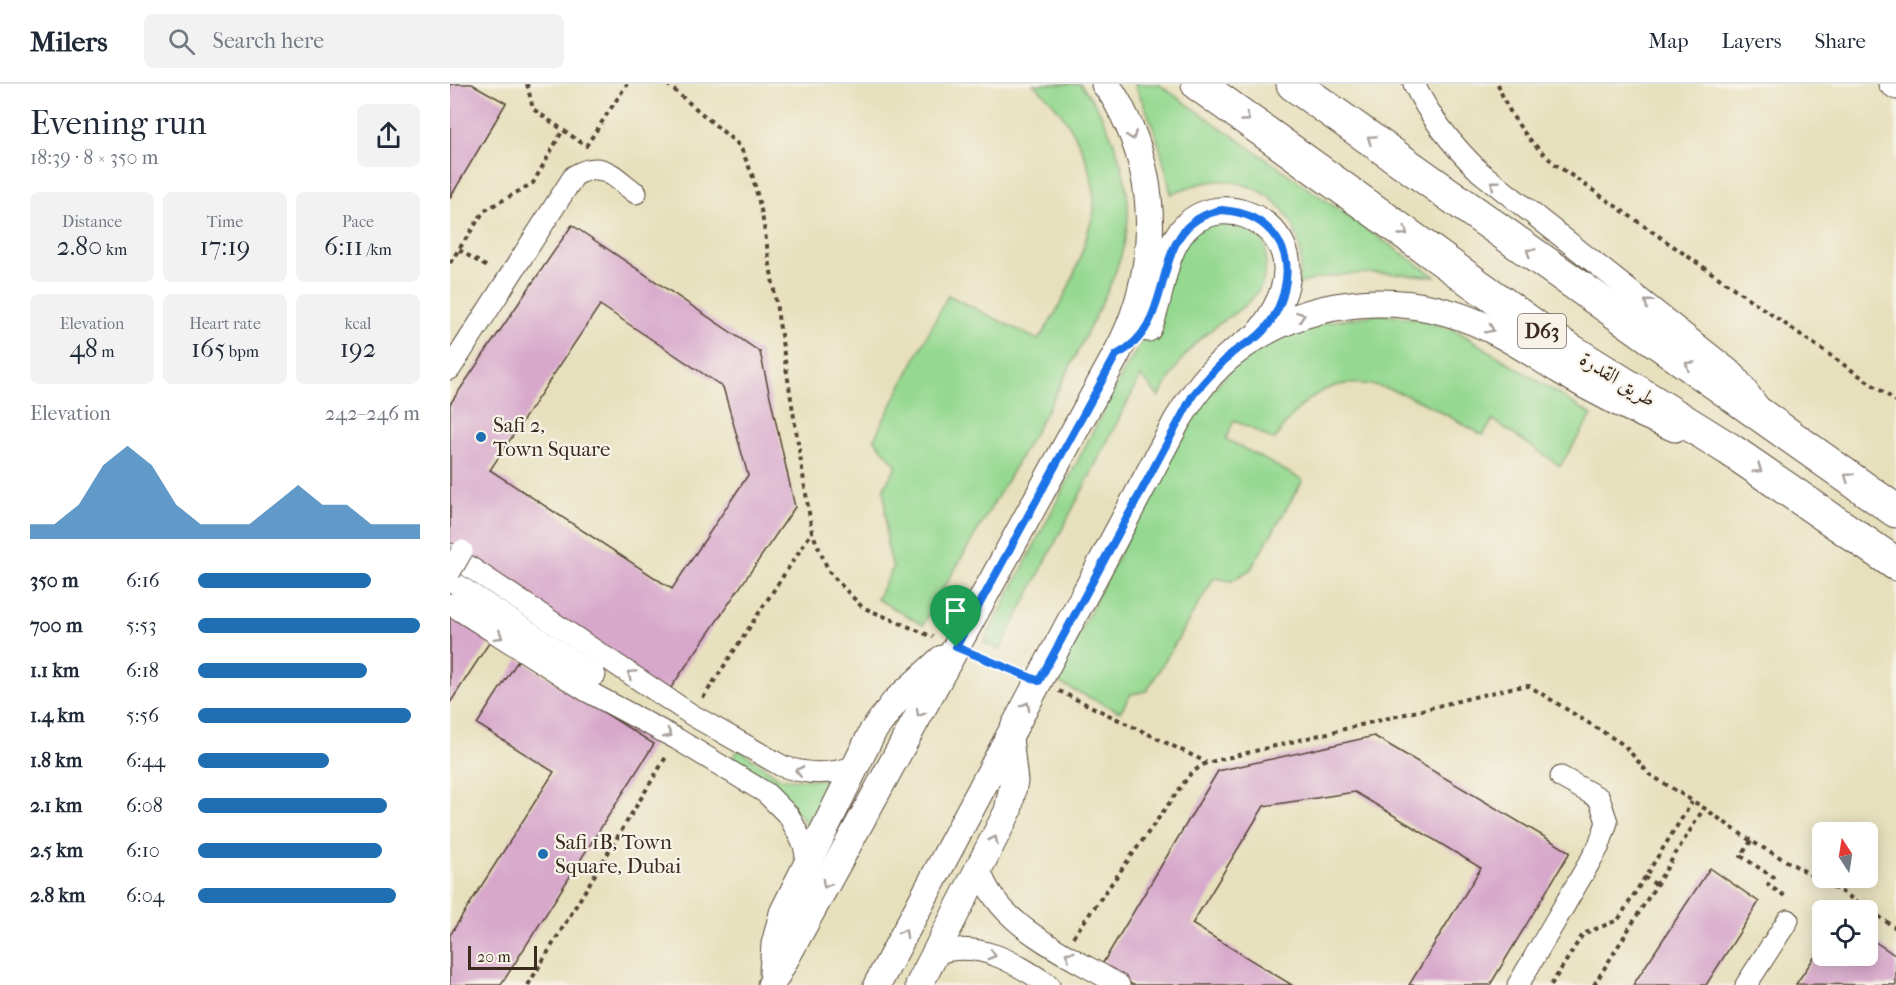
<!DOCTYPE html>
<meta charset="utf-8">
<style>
body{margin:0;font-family:"IM FELL French Canon",Amiri,serif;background:#f2f2f3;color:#1f2937;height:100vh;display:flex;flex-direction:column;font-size:22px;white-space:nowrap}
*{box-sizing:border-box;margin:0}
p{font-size:20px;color:#747a83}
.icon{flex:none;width:33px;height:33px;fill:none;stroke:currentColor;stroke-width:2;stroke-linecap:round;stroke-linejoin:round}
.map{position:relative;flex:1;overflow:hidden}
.drawer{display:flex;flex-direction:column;background:#fff;width:450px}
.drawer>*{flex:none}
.needle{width:39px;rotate:348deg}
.fabs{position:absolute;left:1362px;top:738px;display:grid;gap:12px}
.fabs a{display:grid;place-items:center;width:66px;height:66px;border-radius:9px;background:#fff;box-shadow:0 3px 15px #0003;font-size:30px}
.scale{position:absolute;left:18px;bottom:15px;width:69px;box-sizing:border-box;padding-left:6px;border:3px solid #3b2a1e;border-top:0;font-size:16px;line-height:21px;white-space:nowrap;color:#3b2a1e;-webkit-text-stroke:4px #f7f3e8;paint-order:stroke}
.pin{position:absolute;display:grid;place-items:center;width:51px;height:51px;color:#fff;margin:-62px -26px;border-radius:50% 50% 50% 0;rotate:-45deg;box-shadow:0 0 6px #0007}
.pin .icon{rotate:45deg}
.round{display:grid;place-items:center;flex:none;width:63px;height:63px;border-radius:9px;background:#f2f2f3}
.overview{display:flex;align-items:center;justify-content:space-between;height:102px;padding:0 30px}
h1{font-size:33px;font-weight:600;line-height:45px}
.figures{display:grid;grid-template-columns:repeat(3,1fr);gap:9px;height:102px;padding:6px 30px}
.figures div{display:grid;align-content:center;border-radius:9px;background:#f2f2f3;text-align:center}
.figures b{font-size:26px;font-weight:600}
.figures small{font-size:16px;font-weight:400}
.figures p{font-size:16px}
.chart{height:168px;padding:12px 30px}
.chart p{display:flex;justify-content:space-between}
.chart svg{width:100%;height:108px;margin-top:6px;fill:#1f6fb2;opacity:.7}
ul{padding:0 30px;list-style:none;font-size:20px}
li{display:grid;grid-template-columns:96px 72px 1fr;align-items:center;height:45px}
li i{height:15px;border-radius:8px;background:#1f6fb2}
header{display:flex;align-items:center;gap:36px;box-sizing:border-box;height:84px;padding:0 30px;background:#fff;border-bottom:2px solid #e0e1e3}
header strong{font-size:28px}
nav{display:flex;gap:33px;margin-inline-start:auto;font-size:21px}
.search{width:420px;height:54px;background:#f2f2f3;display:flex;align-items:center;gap:15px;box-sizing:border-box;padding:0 21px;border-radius:9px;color:#747a83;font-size:22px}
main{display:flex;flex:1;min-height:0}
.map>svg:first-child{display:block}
.green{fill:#95d991;stroke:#688258;stroke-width:1.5}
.building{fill:#d7a8cb;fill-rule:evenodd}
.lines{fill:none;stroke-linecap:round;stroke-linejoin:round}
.minor-casing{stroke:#554536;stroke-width:23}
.tertiary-casing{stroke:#554536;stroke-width:29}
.primary-casing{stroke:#554536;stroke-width:35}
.path{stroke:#554536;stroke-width:4;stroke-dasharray:4.5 4.5;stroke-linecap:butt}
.minor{stroke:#fff;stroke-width:21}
.tertiary{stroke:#fff;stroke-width:27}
.primary{stroke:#fff;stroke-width:33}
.minor-bridge-casing{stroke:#554536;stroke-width:23;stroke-linecap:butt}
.minor-bridge{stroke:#fff;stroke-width:21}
.oneway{stroke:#a79f9a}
.route-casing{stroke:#fff;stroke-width:12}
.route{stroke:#1a73e8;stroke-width:8}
.poi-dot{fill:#1f6fb2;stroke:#f7f3e8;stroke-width:2}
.labels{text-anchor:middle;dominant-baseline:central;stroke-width:4.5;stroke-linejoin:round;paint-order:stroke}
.shield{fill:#f7f3e8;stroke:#73665b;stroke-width:1.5}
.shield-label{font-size:20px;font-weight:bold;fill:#3b2a1e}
.street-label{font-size:21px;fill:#3b2a1e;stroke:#f7f3e8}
.poi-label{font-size:21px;fill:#3b2a1e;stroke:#f7f3e8;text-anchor:start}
</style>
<header>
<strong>Milers</strong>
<div class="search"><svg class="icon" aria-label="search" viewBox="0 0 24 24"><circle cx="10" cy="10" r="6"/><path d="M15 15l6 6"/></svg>Search here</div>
<nav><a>Map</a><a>Layers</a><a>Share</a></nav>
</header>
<main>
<section class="drawer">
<div class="overview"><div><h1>Evening run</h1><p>18:39 · 8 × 350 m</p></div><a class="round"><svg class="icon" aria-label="share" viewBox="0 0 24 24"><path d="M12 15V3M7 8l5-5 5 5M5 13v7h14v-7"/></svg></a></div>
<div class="figures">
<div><p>Distance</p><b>2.80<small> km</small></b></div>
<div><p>Time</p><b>17:19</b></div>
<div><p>Pace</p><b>6:11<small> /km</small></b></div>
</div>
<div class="figures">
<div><p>Elevation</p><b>48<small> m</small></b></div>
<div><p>Heart rate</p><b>165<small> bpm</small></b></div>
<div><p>kcal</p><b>192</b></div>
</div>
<div class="chart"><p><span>Elevation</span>242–246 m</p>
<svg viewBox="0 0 160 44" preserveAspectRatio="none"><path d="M0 44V38L10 38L20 30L30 14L40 6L50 14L60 30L70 38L80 38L90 38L100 30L110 22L120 30L130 30L140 38L150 38L160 38V44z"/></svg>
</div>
<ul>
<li><b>350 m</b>6:16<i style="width:78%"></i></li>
<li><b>700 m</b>5:53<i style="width:100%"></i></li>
<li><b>1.1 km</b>6:18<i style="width:76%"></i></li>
<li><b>1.4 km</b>5:56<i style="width:96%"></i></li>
<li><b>1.8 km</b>6:44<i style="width:59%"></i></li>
<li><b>2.1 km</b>6:08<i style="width:85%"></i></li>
<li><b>2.5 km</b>6:10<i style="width:83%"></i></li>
<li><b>2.8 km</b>6:04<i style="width:89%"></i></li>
</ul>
</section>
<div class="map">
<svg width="1446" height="901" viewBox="0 0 1446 901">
<rect width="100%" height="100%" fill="#f7f3e8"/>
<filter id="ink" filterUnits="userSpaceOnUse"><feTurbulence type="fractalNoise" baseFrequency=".0167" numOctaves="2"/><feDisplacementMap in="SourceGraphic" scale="12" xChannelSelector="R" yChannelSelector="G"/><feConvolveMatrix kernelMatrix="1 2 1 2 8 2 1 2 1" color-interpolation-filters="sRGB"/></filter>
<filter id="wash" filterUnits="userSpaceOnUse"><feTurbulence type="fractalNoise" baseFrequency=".008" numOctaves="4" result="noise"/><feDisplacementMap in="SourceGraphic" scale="24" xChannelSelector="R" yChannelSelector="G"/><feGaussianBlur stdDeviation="1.35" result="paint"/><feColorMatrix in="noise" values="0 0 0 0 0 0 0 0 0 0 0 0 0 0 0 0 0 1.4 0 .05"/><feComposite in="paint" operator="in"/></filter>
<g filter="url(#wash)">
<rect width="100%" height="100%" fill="#e7e0bd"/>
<g class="green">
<path d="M 583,0 L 630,0 C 659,33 684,99 677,143 C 672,185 651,219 633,257 C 585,355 526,446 473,541 L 427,515 L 443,484 L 437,460 L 434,403 L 447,382 L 424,355 L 498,211 L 588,256 C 612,223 628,186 638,147 C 640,140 644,132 644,125 C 647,81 617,27 583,0 Z"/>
<path d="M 684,0 L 708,0 L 986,193 C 940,188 893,186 848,200 C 860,148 830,102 775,97 C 757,96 737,103 721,110 C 713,70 703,36 684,0 Z"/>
<path d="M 788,135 L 815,159 C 824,225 780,222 743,262 C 729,276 719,296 709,313 L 691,292 L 550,566 L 534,559 L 674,287 L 703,238 L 737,147 Z"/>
<path d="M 930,230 L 969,235 L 1009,248 L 1142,331 L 1110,382 L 1043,336 L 1033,351 C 987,327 915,276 864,312 C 847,323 836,339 824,356 L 784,336 L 776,355 L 853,396 L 801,485 L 782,497 L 764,494 L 697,607 L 681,610 L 670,628 L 605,597 L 734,341 L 783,282 L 822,256 L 853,242 Z"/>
<path d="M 288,665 L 332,695 L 385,696 L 360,747 C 343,715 311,699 281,679 Z"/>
</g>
<g id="blocks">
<g class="building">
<path d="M 0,0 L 22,0 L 56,19 L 0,114 Z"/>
<path d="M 122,141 L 310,268 L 345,423 L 216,611 L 0,465 L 0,320 ZM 150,221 L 273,303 L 298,391 L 222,505 L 40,386 Z"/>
<path d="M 0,526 L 43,553 L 0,619 Z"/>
<path d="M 69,575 L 204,660 L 51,901 L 0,901 L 0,851 L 104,688 L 27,640 Z"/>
<path d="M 924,652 L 1120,768 L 1040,901 L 959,901 L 1031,784 L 905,708 L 814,722 L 742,840 L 842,901 L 683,901 L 651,882 L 768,687 Z"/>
<path d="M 1260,784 L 1309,818 L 1256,901 L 1183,901 Z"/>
<path d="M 1418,853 L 1446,872 L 1446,901 L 1346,900 L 1372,862 L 1372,872 L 1418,872 Z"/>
</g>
</g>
</g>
<g filter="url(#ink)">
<use href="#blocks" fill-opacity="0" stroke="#554536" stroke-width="1.5"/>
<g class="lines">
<g class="minor-casing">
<g id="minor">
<path d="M 964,0 C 980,34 1003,62 1030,88 L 1285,290 L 1308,321"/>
<path d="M 1439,0 L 1446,5"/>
<path d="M 0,285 L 124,92 C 153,75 162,92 186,109"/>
<path d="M 0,470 L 242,631 L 332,682 C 358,691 380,691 406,682"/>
<path d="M 0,496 L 145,591"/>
<path d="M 0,520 L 135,606 L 227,655 L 316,709 L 339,732 L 354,761 L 357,777"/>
<path d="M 530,785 C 546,842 621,872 669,901"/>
<path d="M 485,870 C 528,855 564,878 599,901"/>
<path d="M 1068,901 L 1149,762 L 1157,738 L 1149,714 L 1111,693"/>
<path d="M 1296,901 L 1338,836"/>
</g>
</g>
<g class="tertiary-casing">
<g id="tertiary">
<path d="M 698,244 C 712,213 711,170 734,145 C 767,107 835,133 837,183 C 838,208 824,231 809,250"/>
<path d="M 323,888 L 325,860 L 333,829 L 423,647 L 445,618 L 492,575"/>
<path d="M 321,901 L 666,271 C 704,201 711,117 680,44 C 673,29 666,12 655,0"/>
<path d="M 427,901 L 727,337 C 743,311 761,285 786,267 C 857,212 955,205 1036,243 C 1063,255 1086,272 1111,287 C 1147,309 1186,328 1225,344"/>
<path d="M 469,901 L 558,727 L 564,697 L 559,654"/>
</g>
</g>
<g class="primary-casing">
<g id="primary">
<path d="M 748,0 L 1101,254 L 1279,365 L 1446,480"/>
<path d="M 843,0 L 1446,427"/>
</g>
</g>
<g class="path">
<path d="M 77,0 L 83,25 L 136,62 L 177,0"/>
<path d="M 217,0 L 290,62 L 302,90 L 312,130 L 362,448 L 379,488 L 412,523 L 483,553"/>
<path d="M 1048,0 C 1059,33 1079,58 1105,80 L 1446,317"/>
<path d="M 9,166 L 39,184"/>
<path d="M 0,179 L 34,127 L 83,99 L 113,46"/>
<path d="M 529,572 L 566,588"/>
<path d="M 609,607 L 756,678"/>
<path d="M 253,614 L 362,448"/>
<path d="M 1301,757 L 1291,772 L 1323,793 L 1318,801 L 1338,814"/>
<path d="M 1194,793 L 1207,801"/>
<path d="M 623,853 L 741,689 L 756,679 L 1061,604 L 1079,602 L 1174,661 L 1199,690 L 1254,724 L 1301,757 L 1395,810 L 1446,844"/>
<path d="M 78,901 L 216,673"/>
<path d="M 1101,901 L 1133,850 L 1168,836 L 1242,718"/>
<path d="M 1144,901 L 1254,724"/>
</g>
<use href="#minor" class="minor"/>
<use href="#tertiary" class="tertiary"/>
<use href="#primary" class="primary"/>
<g class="minor-bridge-casing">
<path id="minor-bridge" d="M 0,488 L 12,467"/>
</g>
<use href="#minor-bridge" class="minor-bridge"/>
</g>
<defs><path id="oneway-chevron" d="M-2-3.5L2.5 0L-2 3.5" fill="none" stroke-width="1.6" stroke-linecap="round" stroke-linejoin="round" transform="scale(1.5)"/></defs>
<g class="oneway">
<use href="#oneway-chevron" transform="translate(796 34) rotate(36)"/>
<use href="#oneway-chevron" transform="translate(682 52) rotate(69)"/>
<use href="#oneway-chevron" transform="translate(921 55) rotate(-145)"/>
<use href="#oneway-chevron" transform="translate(1044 100) rotate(-142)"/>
<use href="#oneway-chevron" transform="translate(954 148) rotate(36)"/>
<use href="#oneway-chevron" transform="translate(1080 168) rotate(-145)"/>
<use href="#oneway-chevron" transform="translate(1198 219) rotate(-141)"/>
<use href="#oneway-chevron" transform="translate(851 232) rotate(-20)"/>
<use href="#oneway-chevron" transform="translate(1040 245) rotate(26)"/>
<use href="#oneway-chevron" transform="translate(1239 281) rotate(-145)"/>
<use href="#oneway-chevron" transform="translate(1308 385) rotate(35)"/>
<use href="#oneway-chevron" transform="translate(1398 393) rotate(-145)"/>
<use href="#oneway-chevron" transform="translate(49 552) rotate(32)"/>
<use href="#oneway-chevron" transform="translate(181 590) rotate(-146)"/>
<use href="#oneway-chevron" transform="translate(576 622) rotate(-62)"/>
<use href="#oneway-chevron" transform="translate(470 629) rotate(119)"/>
<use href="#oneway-chevron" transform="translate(218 650) rotate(28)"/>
<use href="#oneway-chevron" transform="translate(349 687) rotate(-167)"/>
<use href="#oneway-chevron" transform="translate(544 756) rotate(-63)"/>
<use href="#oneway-chevron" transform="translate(376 800) rotate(119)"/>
<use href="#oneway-chevron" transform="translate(454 849) rotate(-62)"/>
<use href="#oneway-chevron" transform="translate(542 871) rotate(18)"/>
<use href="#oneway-chevron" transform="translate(619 871) rotate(-149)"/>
</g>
</g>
<g class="lines" filter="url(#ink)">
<g class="route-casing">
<path id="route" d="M 772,126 C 795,128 813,135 827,155 C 847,183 833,230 808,252 C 799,259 789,263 781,270 C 767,283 755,297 743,311 L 589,597 L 506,563 L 666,271 C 733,239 693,140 772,126 Z"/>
</g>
<use href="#route" class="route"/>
</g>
<g class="poi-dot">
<circle cx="31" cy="353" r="6"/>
<circle cx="93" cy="770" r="6"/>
</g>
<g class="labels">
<rect class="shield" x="1068" y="230" width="48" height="34" rx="4.5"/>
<g class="shield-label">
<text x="1092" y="247">D63</text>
</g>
<g class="street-label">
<text transform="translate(1168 295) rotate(32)">طريق القدرة</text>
</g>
<g class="poi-label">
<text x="43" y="341">Safi 2,<tspan x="43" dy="24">Town Square</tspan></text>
<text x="105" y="758">Safi 1B, Town<tspan x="105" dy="24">Square, Dubai</tspan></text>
</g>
</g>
</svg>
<div class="fabs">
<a><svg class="needle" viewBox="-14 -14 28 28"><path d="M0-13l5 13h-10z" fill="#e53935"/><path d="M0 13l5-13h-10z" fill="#747a83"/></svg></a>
<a><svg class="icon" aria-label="locate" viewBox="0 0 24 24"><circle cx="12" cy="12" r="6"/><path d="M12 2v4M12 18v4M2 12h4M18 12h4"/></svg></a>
</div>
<div class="scale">20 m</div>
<div class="pin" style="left:506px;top:563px;background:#1e9e55"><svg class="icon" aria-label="arrive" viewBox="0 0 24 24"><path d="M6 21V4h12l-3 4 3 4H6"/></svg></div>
</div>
</main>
